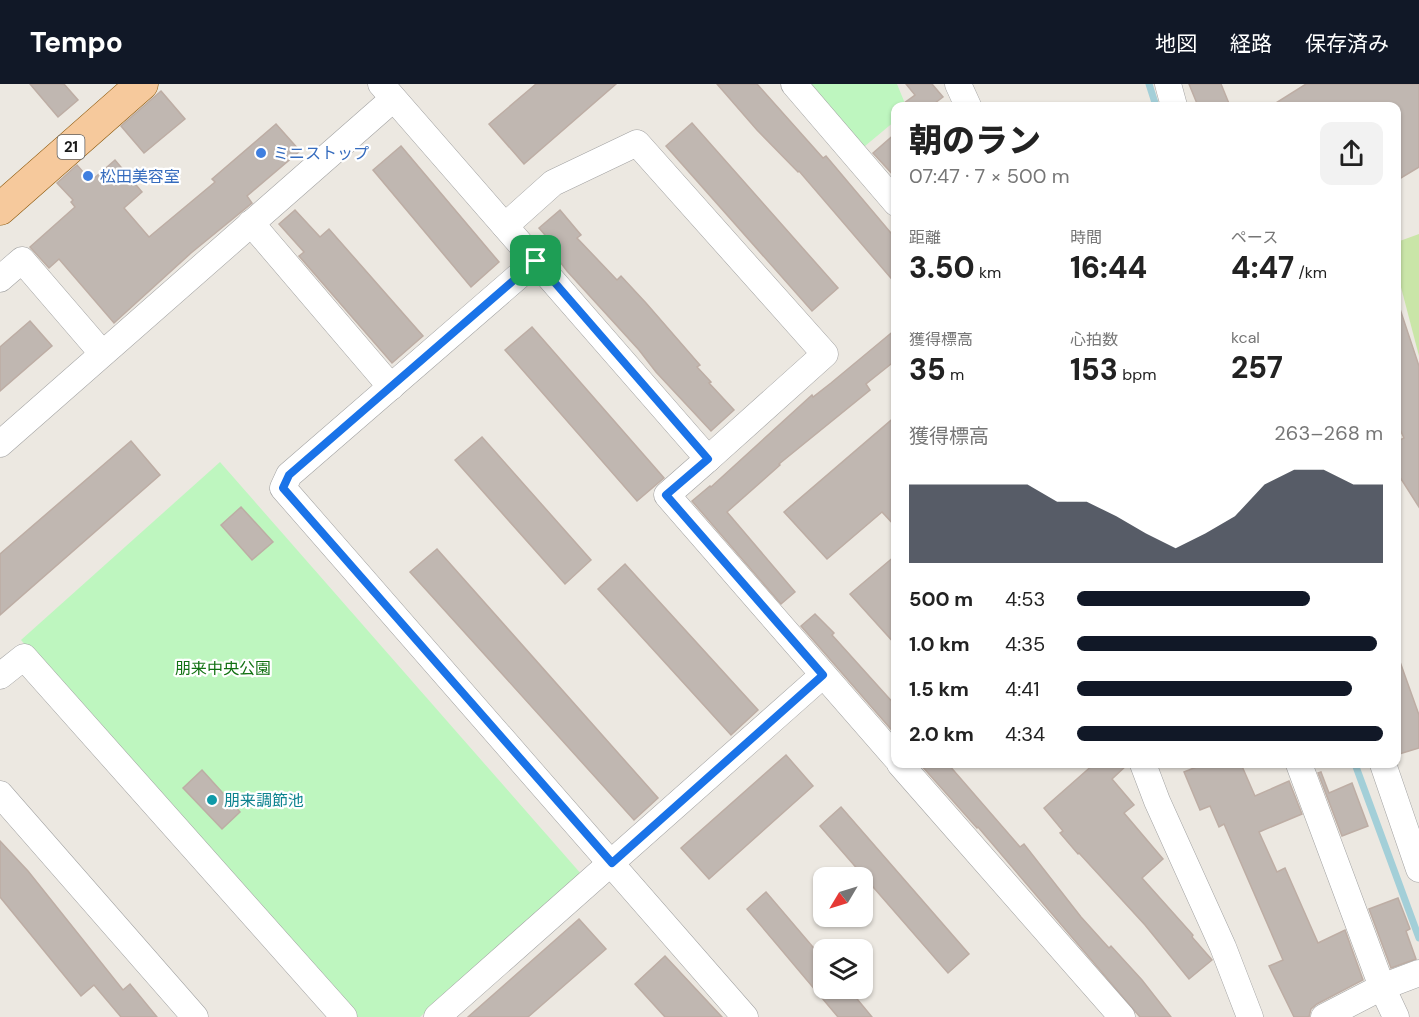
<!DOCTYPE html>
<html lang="ja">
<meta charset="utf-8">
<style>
body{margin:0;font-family:"DM Sans","Noto Sans JP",sans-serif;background:#f2f2f2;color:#222;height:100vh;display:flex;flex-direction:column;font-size:22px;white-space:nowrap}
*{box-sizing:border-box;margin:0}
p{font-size:20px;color:#767676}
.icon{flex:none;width:33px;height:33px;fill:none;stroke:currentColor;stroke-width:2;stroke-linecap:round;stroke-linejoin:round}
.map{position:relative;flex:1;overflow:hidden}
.sheet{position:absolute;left:891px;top:18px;width:510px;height:666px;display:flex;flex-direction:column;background:#fff;border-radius:12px;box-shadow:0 2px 4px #0004}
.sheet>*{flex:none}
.needle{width:39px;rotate:232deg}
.controls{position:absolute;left:813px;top:783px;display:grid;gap:12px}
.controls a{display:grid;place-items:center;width:60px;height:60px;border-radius:12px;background:#fff;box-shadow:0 2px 4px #0004;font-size:30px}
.pin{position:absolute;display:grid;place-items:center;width:51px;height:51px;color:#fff;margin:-26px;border-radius:12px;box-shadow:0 3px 9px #0006}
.round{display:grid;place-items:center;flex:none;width:63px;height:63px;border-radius:12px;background:#f2f2f2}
.overview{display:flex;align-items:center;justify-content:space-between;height:102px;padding:0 18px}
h1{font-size:33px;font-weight:800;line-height:45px}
.stats{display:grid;grid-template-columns:repeat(3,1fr);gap:9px;height:102px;padding:6px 18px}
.stats div{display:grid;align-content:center}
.stats b{font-size:30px;font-weight:800}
.stats small{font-size:16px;font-weight:400}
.stats p{font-size:16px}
.chart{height:168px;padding:12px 18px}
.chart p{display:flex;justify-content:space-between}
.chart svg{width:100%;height:108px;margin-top:6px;fill:#111827;opacity:.7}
ul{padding:0 18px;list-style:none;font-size:20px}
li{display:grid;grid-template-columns:96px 72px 1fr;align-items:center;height:45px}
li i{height:15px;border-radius:8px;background:#111827}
header{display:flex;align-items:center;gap:36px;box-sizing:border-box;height:84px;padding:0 30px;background:#111827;color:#fff}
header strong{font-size:28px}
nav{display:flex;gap:33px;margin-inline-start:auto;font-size:21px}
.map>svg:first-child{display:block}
.grass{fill:#cae5a8}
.park{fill:#bef6bf}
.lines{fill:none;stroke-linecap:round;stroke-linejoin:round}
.stream{stroke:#a3cfd8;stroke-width:7}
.building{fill:#c0b7b1;stroke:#bdada4;stroke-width:1.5}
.minor-casing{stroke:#a2a2a2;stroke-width:27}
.major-casing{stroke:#8a5608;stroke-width:33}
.minor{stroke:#fff;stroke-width:26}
.major{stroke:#f6c99c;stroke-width:32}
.route-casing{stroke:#fff;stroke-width:12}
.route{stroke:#1a73e8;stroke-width:8}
.shop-dot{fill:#3f7fe0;stroke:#fff;stroke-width:2}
.culture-dot{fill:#0f9aa8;stroke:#fff;stroke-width:2}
.labels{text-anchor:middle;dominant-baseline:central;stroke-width:4.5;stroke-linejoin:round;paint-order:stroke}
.shield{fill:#fff;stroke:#5f5f5f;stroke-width:1.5}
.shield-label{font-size:15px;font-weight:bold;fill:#1b1b1b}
.shop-label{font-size:16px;fill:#366cbe;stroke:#fff;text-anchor:start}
.park-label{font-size:16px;fill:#117112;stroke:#fff}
.culture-label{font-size:16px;fill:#0d838f;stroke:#fff;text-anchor:start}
</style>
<header>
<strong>Tempo</strong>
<nav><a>地図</a><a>経路</a><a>保存済み</a></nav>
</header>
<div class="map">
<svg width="1419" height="933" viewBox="0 0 1419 933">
<rect width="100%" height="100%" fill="#ece8e1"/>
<path class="grass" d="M 1419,150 L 1419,272 L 1397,188 L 1397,158 Z"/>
<g class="park">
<path d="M 802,0 L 897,0 L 906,22 L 896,22 L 895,37 L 859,67 Z"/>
<path d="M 220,378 L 582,791 L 420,933 L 353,933 L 21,556 Z"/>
</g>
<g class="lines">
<g class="stream">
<path d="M 1149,0 L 1156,22"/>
<path d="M 1355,680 L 1419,854"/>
</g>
</g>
<g class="building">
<path d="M 30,0 L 64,0 L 78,16 L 58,33 Z"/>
<path d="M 536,0 L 616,0 L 524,80 L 489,40 Z"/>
<path d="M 717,0 L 757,0 L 823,74 L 826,72 L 896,155 L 896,200 L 799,87 L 798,88 L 757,46 Z"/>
<path d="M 906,0 L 932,0 L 943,13 L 931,22 L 900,22 L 915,11 Z"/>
<path d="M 1189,0 L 1221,0 L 1230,22 L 1198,22 Z"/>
<path d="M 1306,0 L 1419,0 L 1419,83 L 1396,97 L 1396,22 L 1271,22 Z"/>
<path d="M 161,7 L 185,35 L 144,69 L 121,42 Z"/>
<path d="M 692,39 L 838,204 L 812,227 L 666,62 Z"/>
<path d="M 276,40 L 300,67 L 247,112 L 252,119 L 191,169 L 114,239 L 59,175 L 49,184 L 30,163 L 75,123 L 71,118 L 73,116 L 57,99 L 77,81 L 91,97 L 115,76 L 142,108 L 124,124 L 149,153 L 215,98 L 212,95 Z"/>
<path d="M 896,49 L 896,94 L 873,69 Z"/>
<path d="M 401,62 L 499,178 L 471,203 L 373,86 Z"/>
<path d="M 295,126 L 320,153 L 329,145 L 423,252 L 392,279 L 299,172 L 304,168 L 279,140 Z"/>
<path d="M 560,126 L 581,151 L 577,154 L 617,196 L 621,192 L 646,219 L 700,281 L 697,283 L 711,298 L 709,299 L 734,326 L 711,347 L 656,288 L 639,266 L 567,187 L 548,162 L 552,159 L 539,144 Z"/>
<path d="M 1400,225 L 1419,282 L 1419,423 L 1396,387 L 1396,358 L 1404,354 L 1396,337 L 1396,226 Z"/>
<path d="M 30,237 L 52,262 L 0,307 L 0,263 Z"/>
<path d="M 532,243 L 664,394 L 637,417 L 505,266 Z"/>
<path d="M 896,245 L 896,276 L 866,300 L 870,306 L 779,380 L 780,381 L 727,428 L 795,508 L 781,520 L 692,417 L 710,402 L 711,403 L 812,311 L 813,313 L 831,299 Z"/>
<path d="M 896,332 L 896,443 L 882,428 L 827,475 L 784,428 Z"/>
<path d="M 482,353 L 591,476 L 565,500 L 455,376 Z"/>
<path d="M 131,357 L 160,391 L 0,531 L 0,470 Z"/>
<path d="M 241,423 L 273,458 L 252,476 L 221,441 Z"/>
<path d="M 437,465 L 658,714 L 634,736 L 410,488 Z"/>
<path d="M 896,471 L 896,561 L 850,510 Z"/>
<path d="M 625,480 L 758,626 L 731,651 L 598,505 Z"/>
<path d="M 815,530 L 834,549 L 832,551 L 896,622 L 896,651 L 801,542 Z"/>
<path d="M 1396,575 L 1399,575 L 1419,631 L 1419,664 L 1396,671 Z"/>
<path d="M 786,671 L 813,702 L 709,795 L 681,764 Z"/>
<path d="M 920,680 L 948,680 L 1020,763 L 1024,760 L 1081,833 L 1109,864 L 1111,862 L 1142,896 L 1171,933 L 1140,933 L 978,743 L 977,744 Z"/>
<path d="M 1094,680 L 1128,680 L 1112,695 L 1134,721 L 1124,729 L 1163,775 L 1142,794 L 1193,851 L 1192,853 L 1212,876 L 1189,895 L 1145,841 L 1079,769 L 1078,770 L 1060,749 L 1063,747 L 1044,724 Z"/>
<path d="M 1204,680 L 1241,680 L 1255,712 L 1289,697 L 1302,730 L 1259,748 L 1277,788 L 1285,784 L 1318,859 L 1345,846 L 1363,896 L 1317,920 L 1311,925 L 1309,933 L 1294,933 L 1269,882 L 1283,876 L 1224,740 L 1219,743 L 1210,722 L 1200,726 L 1184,688 Z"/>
<path d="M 202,686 L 240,728 L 222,745 L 183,704 Z"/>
<path d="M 1321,688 L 1329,709 L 1352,699 L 1368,742 L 1342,752 L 1318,689 Z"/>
<path d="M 841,723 L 969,870 L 948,889 L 820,742 Z"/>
<path d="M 0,757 L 28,787 L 123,906 L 130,900 L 157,933 L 121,933 L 94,901 L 81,912 L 0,813 Z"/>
<path d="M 766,808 L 824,876 L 824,904 L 848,904 L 872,933 L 838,933 L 747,825 Z"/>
<path d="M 1398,814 L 1410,845 L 1406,847 L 1416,875 L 1391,884 L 1369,825 Z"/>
<path d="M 579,835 L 606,865 L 528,933 L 468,933 Z"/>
<path d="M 665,872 L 722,933 L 665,933 L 635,900 Z"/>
</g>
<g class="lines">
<g class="minor-casing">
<g id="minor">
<path d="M 381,0 L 708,375 L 667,411 L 896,674"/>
<path d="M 794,0 L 896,119"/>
<path d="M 958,0 L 968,22"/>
<path d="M 1168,0 L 1174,22"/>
<path d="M 251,139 L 391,303"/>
<path d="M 505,142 L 553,99 L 637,59 L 825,270 L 708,375"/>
<path d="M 536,177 L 289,391 L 283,404 L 745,933"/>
<path d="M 0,195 L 22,176 L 102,269"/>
<path d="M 0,360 L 393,15"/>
<path d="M 0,592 L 24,573 L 344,933"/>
<path d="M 900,680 L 1122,933"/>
<path d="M 1143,680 L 1157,717 L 1223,863 L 1250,933"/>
<path d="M 1299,680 L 1382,903 L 1396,933"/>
<path d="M 1383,680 L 1419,785"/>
<path d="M 0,710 L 195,933"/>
<path d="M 437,933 L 823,591"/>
<path d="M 1324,933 L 1382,903 L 1419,889"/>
</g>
</g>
<g class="major-casing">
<path id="major" d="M 0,125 L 142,0"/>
</g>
<use href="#minor" class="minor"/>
<use href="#major" class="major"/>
</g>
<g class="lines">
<g class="route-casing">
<path id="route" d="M 536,177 L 708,375 L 666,411 L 823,591 L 612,779 L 283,404 L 289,391 Z"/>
</g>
<use href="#route" class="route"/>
</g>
<g class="shop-dot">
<circle cx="261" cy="69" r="6"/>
<circle cx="88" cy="92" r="6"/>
</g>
<circle class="culture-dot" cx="212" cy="716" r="6"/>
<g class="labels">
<rect class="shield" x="57.5" y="51" width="27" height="24" rx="4.5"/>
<g class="shield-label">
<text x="71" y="63">21</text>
</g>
<g class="shop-label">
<text x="273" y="69">ミニストップ</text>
<text x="100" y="92">松田美容室</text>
</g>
<g class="park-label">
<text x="223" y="584">朋来中央公園</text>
</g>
<g class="culture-label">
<text x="224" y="716">朋来調節池</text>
</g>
</g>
</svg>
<div class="controls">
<a><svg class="needle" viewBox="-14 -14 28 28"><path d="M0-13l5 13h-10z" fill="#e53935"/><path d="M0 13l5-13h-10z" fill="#767676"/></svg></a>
<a><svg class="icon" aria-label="layers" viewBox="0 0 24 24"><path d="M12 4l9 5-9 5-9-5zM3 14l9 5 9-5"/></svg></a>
</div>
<div class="pin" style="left:536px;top:177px;background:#1e9e55"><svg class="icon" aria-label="arrive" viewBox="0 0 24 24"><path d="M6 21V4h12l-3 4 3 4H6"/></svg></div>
<section class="sheet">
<div class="overview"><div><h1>朝のラン</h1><p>07:47 · 7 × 500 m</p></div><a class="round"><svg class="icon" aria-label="share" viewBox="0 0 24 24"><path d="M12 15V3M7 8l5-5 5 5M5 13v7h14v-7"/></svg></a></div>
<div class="stats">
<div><p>距離</p><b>3.50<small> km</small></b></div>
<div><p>時間</p><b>16:44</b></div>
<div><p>ペース</p><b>4:47<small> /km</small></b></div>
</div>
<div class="stats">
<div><p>獲得標高</p><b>35<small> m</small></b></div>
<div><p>心拍数</p><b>153<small> bpm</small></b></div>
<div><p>kcal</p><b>257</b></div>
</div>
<div class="chart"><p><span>獲得標高</span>263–268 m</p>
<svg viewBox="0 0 160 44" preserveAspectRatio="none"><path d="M0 44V12L10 12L20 12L30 12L40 12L50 19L60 19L70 25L80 32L90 38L100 32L110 25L120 12L130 6L140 6L150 12L160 12V44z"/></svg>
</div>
<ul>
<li><b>500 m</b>4:53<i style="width:76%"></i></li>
<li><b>1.0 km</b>4:35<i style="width:98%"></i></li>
<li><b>1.5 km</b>4:41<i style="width:90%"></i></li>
<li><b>2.0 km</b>4:34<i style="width:100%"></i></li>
</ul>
</section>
</div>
